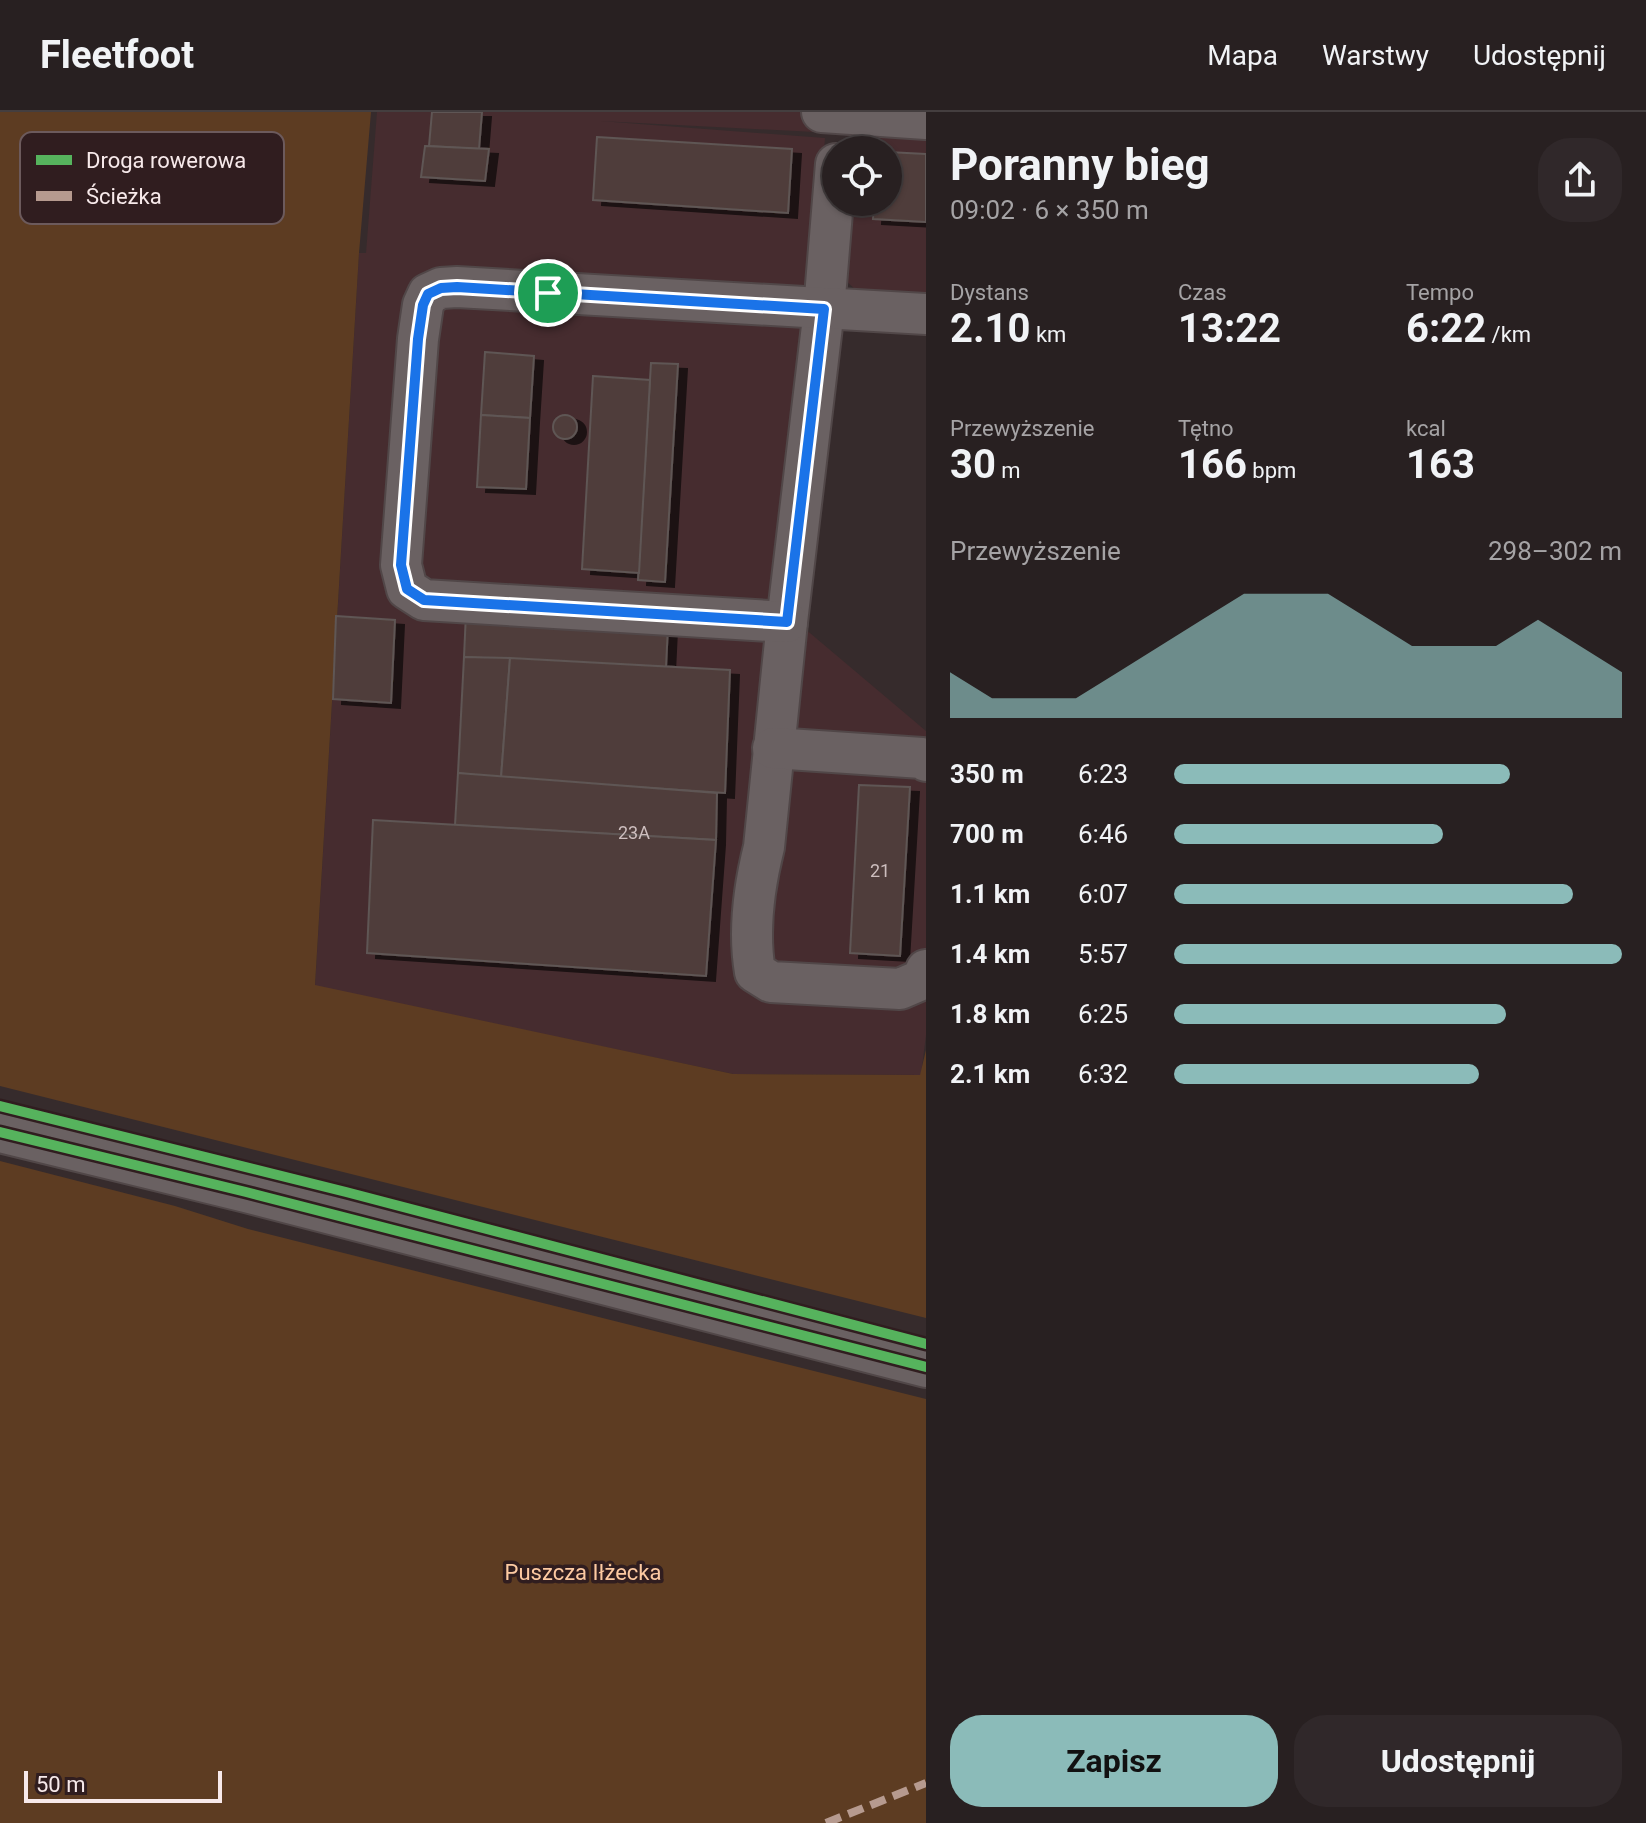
<!DOCTYPE html>
<html lang="pl">
<meta charset="utf-8">
<style>
body{margin:0;font-family:Roboto,sans-serif;background:#30282a;color:#f1f3f6;height:100vh;display:flex;flex-direction:column;font-size:30px;white-space:nowrap}
*{box-sizing:border-box;margin:0}
p{font-size:26px;color:#a5a3a5}
.icon{flex:none;width:44px;height:44px;fill:none;stroke:currentColor;stroke-width:2;stroke-linecap:round;stroke-linejoin:round}
.map{position:relative;flex:1;overflow:hidden}
.sheet{display:flex;flex-direction:column;background:#282021;width:720px}
.sheet>*{flex:none}
.fabs{position:absolute;left:822px;top:24px;display:grid;gap:16px}
.fabs a{display:grid;place-items:center;width:80px;height:80px;border-radius:50%;background:#282021;box-shadow:0 2px 6px #0004,0 0 0 2px #443e3f;font-size:40px}
.scale{position:absolute;left:24px;bottom:20px;width:198px;box-sizing:border-box;padding-left:8px;border:4px solid #f7e9ea;border-top:0;font-size:22px;line-height:28px;white-space:nowrap;color:#f7e9ea;-webkit-text-stroke:6px #301d1f;paint-order:stroke}
.pin{position:absolute;display:grid;place-items:center;width:68px;height:68px;color:#fff;margin:-34px;border:4px solid #fff;border-radius:50%;box-shadow:0 2px 8px #0007}
.round{display:grid;place-items:center;flex:none;width:84px;height:84px;border-radius:32px;background:#30282a}
.head{display:flex;align-items:center;justify-content:space-between;height:136px;padding:0 24px}
h1{font-size:44px;font-weight:700;line-height:60px}
.metrics{display:grid;grid-template-columns:repeat(3,1fr);gap:12px;height:136px;padding:8px 24px}
.metrics div{display:grid;align-content:center}
.metrics b{font-size:40px;font-weight:700}
.metrics small{font-size:22px;font-weight:400}
.metrics p{font-size:22px}
.chart{height:224px;padding:16px 24px}
.chart p{display:flex;justify-content:space-between}
.chart svg{width:100%;height:144px;margin-top:8px;fill:#8bbbb9;opacity:.7}
.cta{display:flex;gap:16px;margin-top:auto;padding:16px 24px}
.cta a{flex:1;height:92px;border-radius:32px;background:#8bbbb9;color:#111;font-size:32px;font-weight:700;line-height:92px;text-align:center}
.cta a+a{background:#30282a;color:#f1f3f6}
ul{padding:0 24px;list-style:none;font-size:26px}
li{display:grid;grid-template-columns:128px 96px 1fr;align-items:center;height:60px}
li i{height:20px;border-radius:10px;background:#8bbbb9}
header{display:flex;align-items:center;gap:48px;box-sizing:border-box;height:112px;padding:0 40px;background:#282021;border-bottom:2px solid #443e3f}
header strong{font-size:38px}
nav{display:flex;gap:44px;margin-inline-start:auto;font-size:28px}
main{display:flex;flex:1;min-height:0}
.map>svg:first-child{display:block}
.built{fill:#462c2f}
.green{fill:#5d3c22}
.building{fill:#4f3e3b;stroke:#5f5654;stroke-width:2;filter:url(#shadow)}
.lines{fill:none;stroke-linecap:round;stroke-linejoin:round}
.minor-casing{stroke:#514748;stroke-width:44}
.minor{stroke:#6a6162;stroke-width:40}
.quiet{stroke:#b69a8f;stroke-width:8;stroke-dasharray:16 8;stroke-linecap:butt}
.cycleway-casing{stroke:#301d1f;stroke-width:15}
.cycleway{stroke:#56b35d;stroke-width:10}
.route-casing{stroke:#fff;stroke-width:16}
.route{stroke:#1a73e8;stroke-width:10}
.labels{text-anchor:middle;dominant-baseline:central;stroke-width:7;stroke-linejoin:round;paint-order:stroke}
.number-label{font-size:18px;fill:#cdbebe}
.park-label{font-size:22px;fill:#fdcaa2;stroke:#301d1f}
.key{fill:#301d1f;stroke:#6c5a5c;stroke-width:2}
.key-label{font-size:22px;fill:#f7e9ea}
</style>
<header>
<strong>Fleetfoot</strong>
<nav><a>Mapa</a><a>Warstwy</a><a>Udostępnij</a></nav>
</header>
<main>
<div class="map">
<svg width="926" height="1711" viewBox="0 0 926 1711">
<defs>
<filter id="shadow"><feDropShadow dx="9" dy="5" stdDeviation="0" flood-color="#0009"/></filter>
</defs>
<rect width="100%" height="100%" fill="#362b2c"/>
<path class="built" d="M 377,0 L 926,0 L 926,185 L 858,180 L 843,166 L 849,90 L 888,90 L 888,38 L 852,38 L 853,22 L 600,9 L 825,26 L 809,226 L 778,494 L 926,619 L 926,923 L 921,963 L 733,962 L 315,874 L 359,141 L 366,141 Z"/>
<g class="green">
<path d="M 0,0 L 371,0 L 359,141 L 315,873 L 733,962 L 920,963 L 926,938 L 926,1206 L 0,974 Z"/>
<path d="M 0,1049 L 175,1094 L 248,1117 L 926,1287 L 926,1711 L 0,1711 Z"/>
</g>
<g class="building">
<path d="M 432,0 L 482,0 L 479,37 L 429,34 Z"/>
<path d="M 597,25 L 792,37 L 788,101 L 593,88 Z"/>
<path d="M 425,34 L 489,37 L 485,69 L 421,65 Z"/>
<path d="M 888,40 L 926,42 L 926,110 L 873,107 L 874,90 L 888,90 Z"/>
<path d="M 485,240 L 534,244 L 530,306 L 481,303 Z"/>
<path d="M 651,251 L 678,252 L 665,470 L 638,468 Z"/>
<path d="M 593,264 L 650,268 L 639,461 L 582,457 Z"/>
<circle cx="565" cy="315" r="12"/>
<path d="M 481,303 L 530,306 L 526,377 L 477,375 Z"/>
<path d="M 466,501 L 668,514 L 666,555 L 464,545 Z"/>
<path d="M 336,504 L 395,508 L 391,591 L 333,587 Z"/>
<path d="M 464,545 L 510,546 L 501,666 L 458,661 Z"/>
<path d="M 510,546 L 730,558 L 725,681 L 501,666 Z"/>
<path d="M 458,661 L 717,681 L 716,728 L 455,713 Z"/>
<path d="M 859,673 L 910,675 L 900,844 L 850,841 Z"/>
<path d="M 373,708 L 716,728 L 706,864 L 367,841 Z"/>
</g>
<g class="lines">
<g class="minor-casing">
<g id="minor">
<path d="M 822,0 L 926,7"/>
<path d="M 836,52 L 824,197 L 787,510 L 764,735 C 754,775 748,819 755,860 L 771,870 L 900,877 L 923,867 L 926,858"/>
<path d="M 787,510 L 424,488 L 407,477 L 401,453 L 418,227 L 423,193 L 428,182 L 441,176 L 457,175 L 926,202"/>
<path d="M 773,636 L 922,646 L 926,649"/>
<path d="M 0,1020 L 246,1080 L 926,1255"/>
</g>
</g>
<use href="#minor" class="minor"/>
<path class="quiet" d="M 826,1711 L 926,1671"/>
<g class="cycleway-casing">
<g id="cycleway">
<path d="M 0,994 L 346,1080 L 926,1232"/>
<path d="M 0,1020 L 246,1080 L 926,1255"/>
</g>
</g>
<use href="#cycleway" class="cycleway"/>
</g>
<g class="lines">
<g class="route-casing">
<path id="route" d="M 457,175 L 824,197 L 787,510 L 424,488 L 407,477 L 401,453 L 418,227 L 423,193 L 428,182 L 441,176 Z"/>
</g>
<use href="#route" class="route"/>
</g>
<g class="labels">
<g class="number-label">
<text x="634" y="720">23A</text>
<text x="880" y="758">21</text>
</g>
<g class="park-label">
<text x="583" y="1460">Puszcza Iłżecka</text>
</g>
</g>
<rect x="20" y="20" width="264" height="92" rx="12" class="key"/>
<rect x="36" y="43" width="36" height="10" fill="#56b35d"/>
<rect x="36" y="79" width="36" height="10" fill="#b69a8f"/>
<g class="key-label">
<text x="86" y="56">Droga rowerowa</text>
<text x="86" y="92">Ścieżka</text>
</g>
</svg>
<div class="fabs">
<a><svg class="icon" aria-label="locate" viewBox="0 0 24 24"><circle cx="12" cy="12" r="6"/><path d="M12 2v4M12 18v4M2 12h4M18 12h4"/></svg></a>
</div>
<div class="scale">50 m</div>
<div class="pin" style="left:548px;top:181px;background:#1e9e55"><svg class="icon" aria-label="arrive" viewBox="0 0 24 24"><path d="M6 21V4h12l-3 4 3 4H6"/></svg></div>
</div>
<section class="sheet">
<div class="head"><div><h1>Poranny bieg</h1><p>09:02 · 6 × 350 m</p></div><a class="round"><svg class="icon" aria-label="share" viewBox="0 0 24 24"><path d="M12 15V3M7 8l5-5 5 5M5 13v7h14v-7"/></svg></a></div>
<div class="metrics">
<div><p>Dystans</p><b>2.10<small> km</small></b></div>
<div><p>Czas</p><b>13:22</b></div>
<div><p>Tempo</p><b>6:22<small> /km</small></b></div>
</div>
<div class="metrics">
<div><p>Przewyższenie</p><b>30<small> m</small></b></div>
<div><p>Tętno</p><b>166<small> bpm</small></b></div>
<div><p>kcal</p><b>163</b></div>
</div>
<div class="chart"><p><span>Przewyższenie</span>298–302 m</p>
<svg viewBox="0 0 160 44" preserveAspectRatio="none"><path d="M0 44V30L10 38L20 38L30 38L40 30L50 22L60 14L70 6L80 6L90 6L100 14L110 22L120 22L130 22L140 14L150 22L160 30V44z"/></svg>
</div>
<ul>
<li><b>350 m</b>6:23<i style="width:75%"></i></li>
<li><b>700 m</b>6:46<i style="width:60%"></i></li>
<li><b>1.1 km</b>6:07<i style="width:89%"></i></li>
<li><b>1.4 km</b>5:57<i style="width:100%"></i></li>
<li><b>1.8 km</b>6:25<i style="width:74%"></i></li>
<li><b>2.1 km</b>6:32<i style="width:68%"></i></li>
</ul>
<div class="cta"><a>Zapisz</a><a>Udostępnij</a></div>
</section>
</main>
